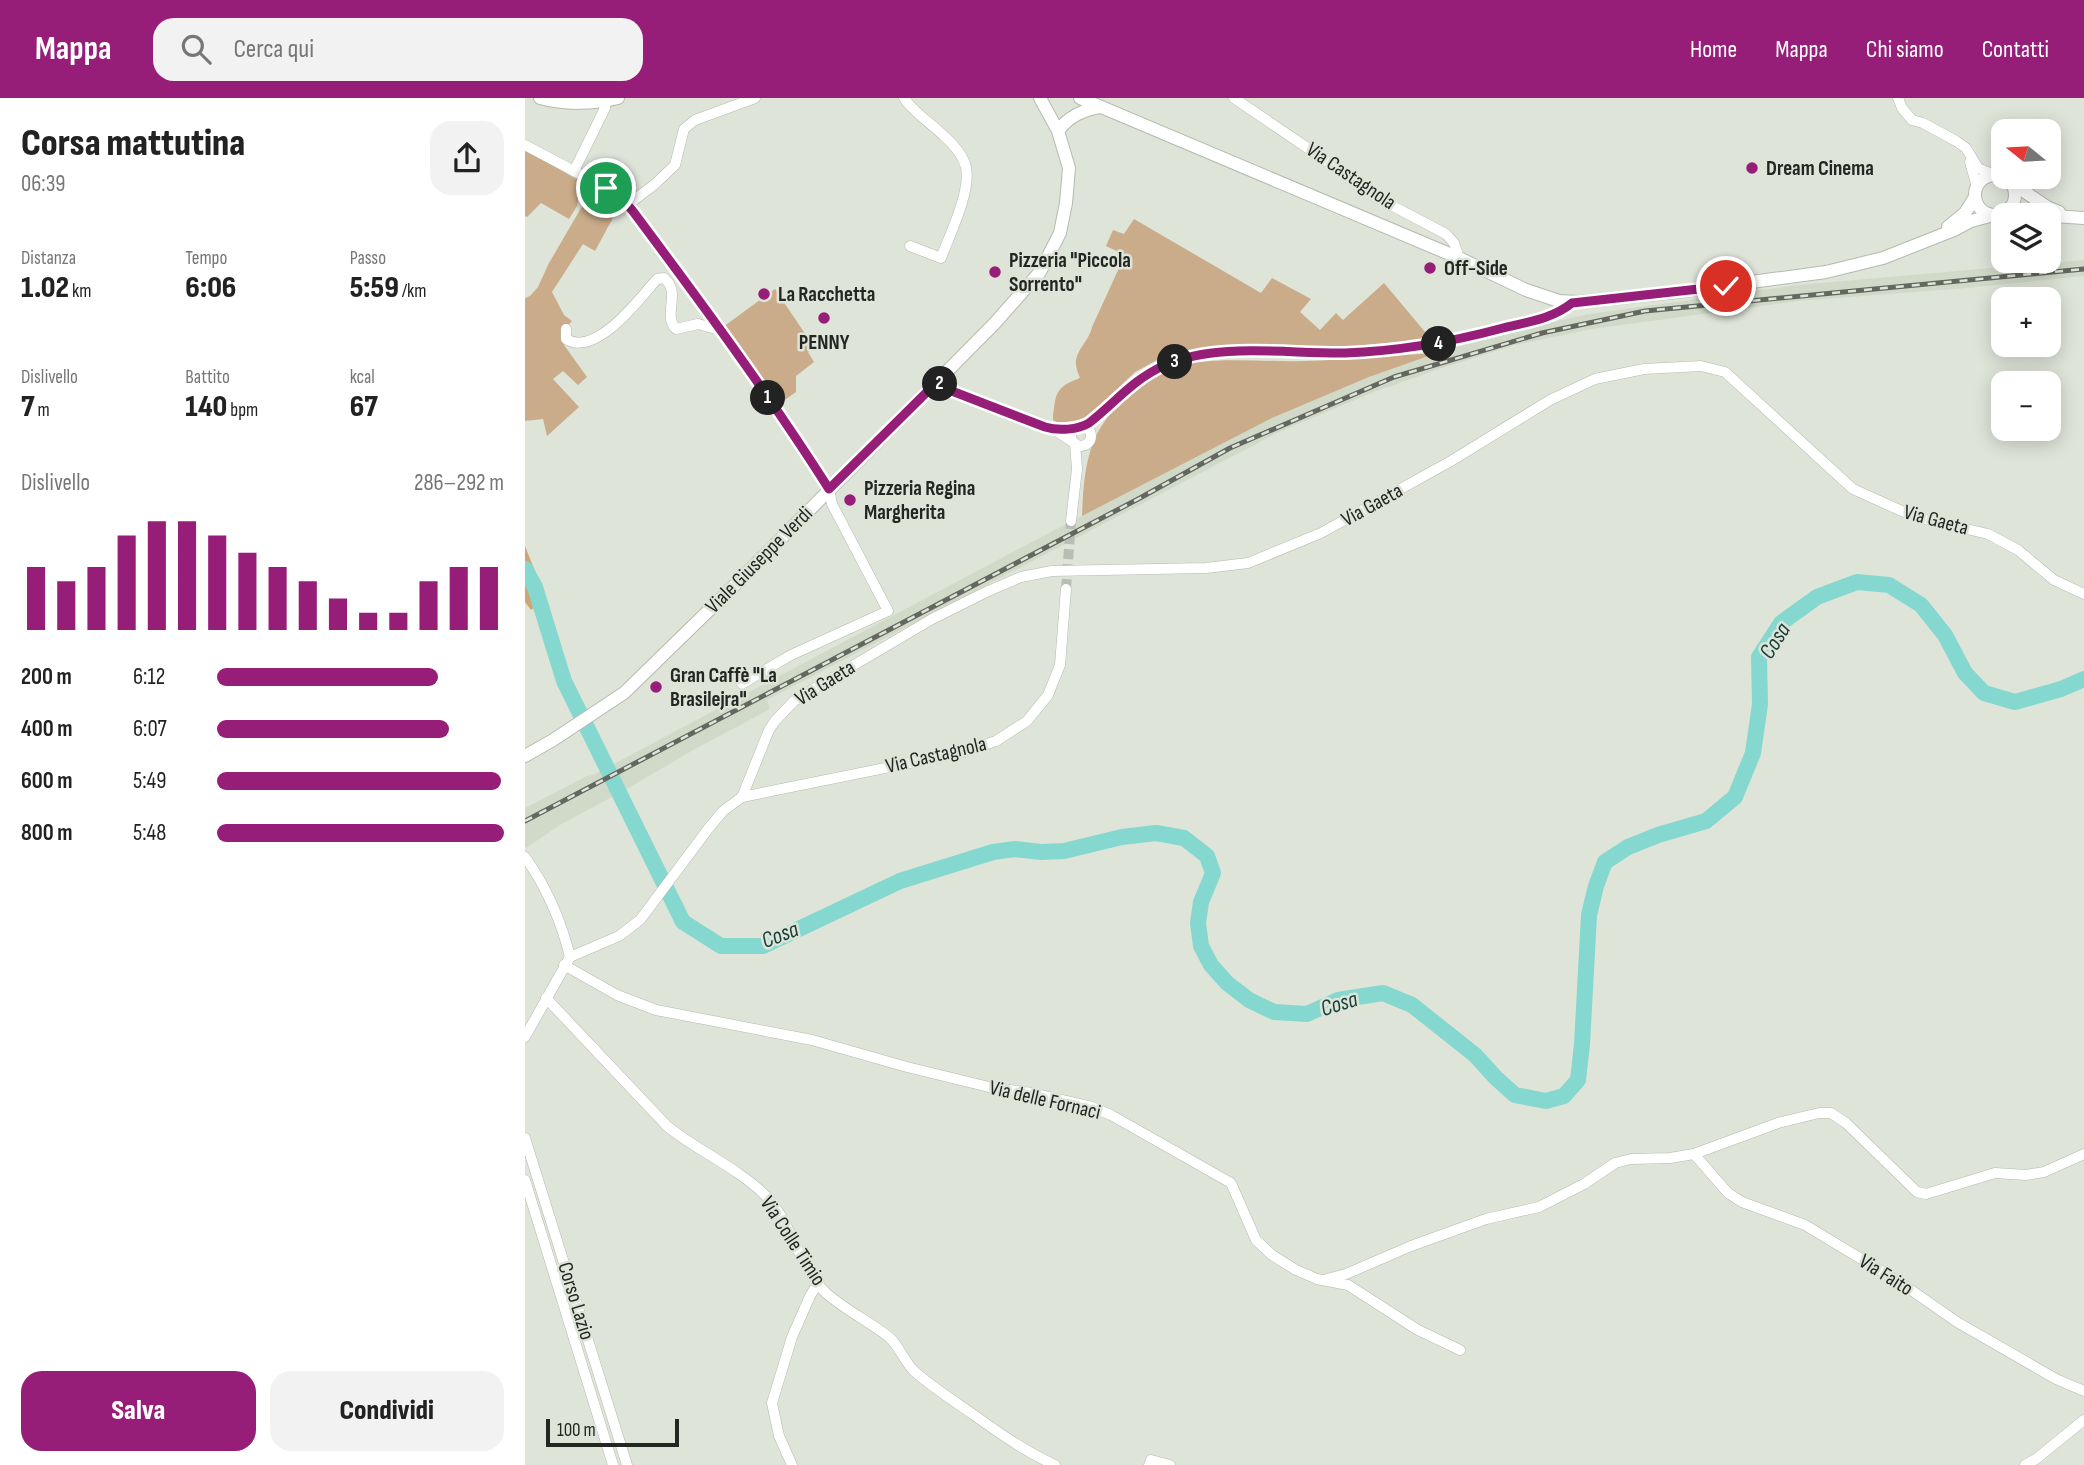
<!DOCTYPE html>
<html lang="it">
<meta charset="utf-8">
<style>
body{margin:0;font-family:"Sofia Sans Condensed",sans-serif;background:#f2f2f2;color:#222;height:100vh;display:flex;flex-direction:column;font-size:26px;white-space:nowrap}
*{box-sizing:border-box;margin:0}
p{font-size:23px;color:#767676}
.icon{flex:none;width:38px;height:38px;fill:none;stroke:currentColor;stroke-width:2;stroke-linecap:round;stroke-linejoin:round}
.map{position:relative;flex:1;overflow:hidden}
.details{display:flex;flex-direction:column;background:#fff;width:525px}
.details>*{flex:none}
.needle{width:46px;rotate:288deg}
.fabs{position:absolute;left:1466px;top:21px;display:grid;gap:14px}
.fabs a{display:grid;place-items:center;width:70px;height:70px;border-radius:14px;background:#fff;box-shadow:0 4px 18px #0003;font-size:35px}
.scale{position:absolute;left:21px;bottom:18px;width:133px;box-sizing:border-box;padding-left:7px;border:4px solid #232621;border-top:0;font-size:19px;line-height:24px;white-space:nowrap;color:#232621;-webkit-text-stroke:5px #dfe4d9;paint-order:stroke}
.pin{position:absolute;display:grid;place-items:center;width:60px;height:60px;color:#fff;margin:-30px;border:4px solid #fff;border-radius:50%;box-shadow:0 2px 7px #0007}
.km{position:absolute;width:35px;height:35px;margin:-18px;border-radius:50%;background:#222;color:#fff;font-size:19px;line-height:35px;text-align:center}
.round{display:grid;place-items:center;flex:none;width:74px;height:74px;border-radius:21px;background:#f2f2f2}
.head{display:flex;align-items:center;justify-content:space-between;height:119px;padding:0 21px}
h1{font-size:38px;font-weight:800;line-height:52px}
.stats{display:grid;grid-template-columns:repeat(3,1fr);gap:10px;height:119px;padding:7px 21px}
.stats div{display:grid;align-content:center}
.stats b{font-size:30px;font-weight:800}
.stats small{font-size:19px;font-weight:400}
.stats p{font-size:19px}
.chart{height:196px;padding:14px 21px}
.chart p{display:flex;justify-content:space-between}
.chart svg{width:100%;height:126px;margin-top:7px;stroke:#961e79;stroke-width:6}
.primary-button{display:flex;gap:14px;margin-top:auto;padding:14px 21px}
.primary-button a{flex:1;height:80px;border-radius:21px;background:#961e79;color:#fff;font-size:28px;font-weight:800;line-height:80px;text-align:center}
.primary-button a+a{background:#f2f2f2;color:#222}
ul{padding:0 21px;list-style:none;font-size:23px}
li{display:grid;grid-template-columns:112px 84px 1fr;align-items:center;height:52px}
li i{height:18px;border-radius:9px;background:#961e79}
header{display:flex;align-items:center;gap:42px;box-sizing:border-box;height:98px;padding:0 35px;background:#961e79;color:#fff}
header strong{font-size:33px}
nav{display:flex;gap:38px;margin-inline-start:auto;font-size:24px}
.search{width:490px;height:63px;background:#f2f2f2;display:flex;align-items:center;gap:18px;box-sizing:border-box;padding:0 24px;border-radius:21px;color:#767676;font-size:26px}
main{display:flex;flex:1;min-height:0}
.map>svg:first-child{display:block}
.built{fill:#d1dac8}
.green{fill:#caac8a}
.forest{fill:#d0a575}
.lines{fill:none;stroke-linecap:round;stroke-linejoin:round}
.river{stroke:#85d8cf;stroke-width:16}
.minor-tunnel{stroke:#b9beb4;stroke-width:10;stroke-dasharray:10 5;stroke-linecap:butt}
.minor-casing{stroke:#b4baae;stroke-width:11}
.major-casing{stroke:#b4baae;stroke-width:14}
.minor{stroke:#fff;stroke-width:10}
.major{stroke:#fff;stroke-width:12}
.rail-casing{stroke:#636760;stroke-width:5}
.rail{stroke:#dfe4d9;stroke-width:2.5;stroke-dasharray:8;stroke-linecap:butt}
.route-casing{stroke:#fff;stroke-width:14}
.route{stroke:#961e79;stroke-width:9}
.poi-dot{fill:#961e79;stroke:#dfe4d9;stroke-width:2.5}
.labels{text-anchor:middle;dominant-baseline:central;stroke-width:5;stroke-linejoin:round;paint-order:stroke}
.poi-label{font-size:21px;font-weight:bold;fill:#232621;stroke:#dfe4d9;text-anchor:start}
.street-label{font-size:21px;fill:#232621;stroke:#dfe4d9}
.water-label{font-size:23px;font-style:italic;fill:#18403c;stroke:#dfe4d9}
</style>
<header>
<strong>Mappa</strong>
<div class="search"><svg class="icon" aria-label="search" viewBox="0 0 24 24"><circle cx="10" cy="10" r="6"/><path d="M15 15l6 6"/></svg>Cerca qui</div>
<nav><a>Home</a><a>Mappa</a><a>Chi siamo</a><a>Contatti</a></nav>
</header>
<main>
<section class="details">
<div class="head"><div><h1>Corsa mattutina</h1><p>06:39</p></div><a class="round"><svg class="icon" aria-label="share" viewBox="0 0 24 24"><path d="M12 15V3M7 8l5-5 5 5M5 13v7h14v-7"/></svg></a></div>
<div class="stats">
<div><p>Distanza</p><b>1.02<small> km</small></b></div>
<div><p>Tempo</p><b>6:06</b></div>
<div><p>Passo</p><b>5:59<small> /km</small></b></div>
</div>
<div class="stats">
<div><p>Dislivello</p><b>7<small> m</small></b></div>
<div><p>Battito</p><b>140<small> bpm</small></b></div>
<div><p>kcal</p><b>67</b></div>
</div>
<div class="chart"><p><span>Dislivello</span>286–292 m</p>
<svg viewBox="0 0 160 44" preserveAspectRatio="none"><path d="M5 44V22M15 44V27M25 44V22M35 44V11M45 44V6M55 44V6M65 44V11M75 44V17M85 44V22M95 44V27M105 44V33M115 44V38M125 44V38M135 44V27M145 44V22M155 44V22"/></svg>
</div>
<ul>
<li><b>200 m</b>6:12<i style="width:77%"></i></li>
<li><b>400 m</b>6:07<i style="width:81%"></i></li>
<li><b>600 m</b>5:49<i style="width:99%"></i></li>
<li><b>800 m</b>5:48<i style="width:100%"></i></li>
</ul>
<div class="primary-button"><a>Salva</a><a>Condividi</a></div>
</section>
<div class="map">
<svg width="1559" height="1367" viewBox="0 0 1559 1367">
<rect width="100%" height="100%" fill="#dfe4d9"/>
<path class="built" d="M 1559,162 L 1559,178 L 1442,190 L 1274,203 L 1067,231 L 990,247 L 917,270 L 849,294 L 754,334 L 242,602 L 245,611 L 170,651 L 107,688 L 35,727 L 1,750 L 0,749 L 0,710 L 62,678 L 68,677 L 518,438 L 747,320 L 844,279 L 912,255 L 986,233 L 1064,216 L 1273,187 Z"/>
<g class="green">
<path d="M 0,51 L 58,85 L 52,108 L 44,121 L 16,105 L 2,119 L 0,118 Z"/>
<path d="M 69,88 L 96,105 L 70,153 L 58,146 L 27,194 L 39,217 L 47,223 L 37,234 L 39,247 L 62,279 L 53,287 L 38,273 L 28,281 L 54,309 L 22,338 L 18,321 L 0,323 L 0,200 L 5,198 L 13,189 L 24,165 Z"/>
<path d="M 609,121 L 736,195 L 747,180 L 786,201 L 775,214 L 795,232 L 811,215 L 818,222 L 859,185 L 906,241 L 829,248 L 716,248 L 658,254 L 634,261 L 610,274 L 561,321 L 533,325 L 528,322 L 528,318 C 531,294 531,289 555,280 C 553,275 550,268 551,262 C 553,250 565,241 567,229 L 600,157 L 581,148 L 588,132 L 599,136 Z"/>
<path d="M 250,191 L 289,249 L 283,254 L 289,264 L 271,278 L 271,294 L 254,306 L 198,229 Z"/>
<path d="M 912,255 L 844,279 L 747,320 L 557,418 C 558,394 559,369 568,345 C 583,306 631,268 673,264 C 708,260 744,264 779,263 C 824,262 868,257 912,255 Z"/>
</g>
<path class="forest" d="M 0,448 L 21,501 L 6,512 L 0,504 Z"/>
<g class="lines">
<path class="river" d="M 0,471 L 10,489 L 39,583 L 158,824 L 196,848 L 238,848 L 375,783 L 468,754 L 490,751 L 516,754 L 539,753 L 597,739 L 631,735 L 659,740 L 682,758 L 688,775 L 676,804 L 673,825 L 676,848 L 686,867 L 702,885 L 724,902 L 749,914 L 782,916 L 813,902 L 858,895 L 887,907 L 950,957 L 971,980 L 990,997 L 1021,1003 L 1039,998 L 1053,982 L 1057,946 L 1064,817 L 1071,788 L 1080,764 L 1103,749 L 1133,737 L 1181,723 L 1210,699 L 1228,655 L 1235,606 L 1234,559 L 1256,525 L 1292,499 L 1332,484 L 1364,487 L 1396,507 L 1420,537 L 1440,575 L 1459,595 L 1490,604 L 1536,591 L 1559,581"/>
<path class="minor-tunnel" d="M 541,491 L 546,423"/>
<g class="minor-casing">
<g id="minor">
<path d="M 379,0 C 389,15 406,25 419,38 C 428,46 438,57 441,69 C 446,94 425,136 416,160 L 385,148"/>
<path d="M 709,0 L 800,62 L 843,95 L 921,136 L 929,145 L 934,160"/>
<path d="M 1373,0 L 1377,10 L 1387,22 L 1398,25 L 1431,43 L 1441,50 L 1453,70 L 1470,77"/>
<path d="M 80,3 L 80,10 L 49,73 C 70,84 90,94 107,112 L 264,328 L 304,391 L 307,406 L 363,513 L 266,557 L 217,586"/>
<path d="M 0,47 L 49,73"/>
<path d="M 1445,64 L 1452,89"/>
<path d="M 102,107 L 129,87 L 150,67 L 159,31 L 170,22 L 230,0"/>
<path d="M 41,231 L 41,241 C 71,260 115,200 132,181 L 139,180 C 157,194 137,217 151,231 L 173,226 L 195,232"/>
<path d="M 412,284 L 419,290 L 528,331 L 548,344"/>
<path d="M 558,328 L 578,313 L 611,283 L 641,266 L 673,257 L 714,254 L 820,255 L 877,251 L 925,244 L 1025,218 L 1047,205"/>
<circle cx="556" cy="338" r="10"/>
<path d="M 546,423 L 552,371 L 550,345"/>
<path d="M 217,699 L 439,654 L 471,643 L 502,623 L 523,597 L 535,567 L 541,491"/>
<path d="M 0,759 C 22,790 36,822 45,859"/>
<path d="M 39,867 L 92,897 L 131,912 L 287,942 L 382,969 L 464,989 L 507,995 L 564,1008 L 586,1017 L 706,1085 L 731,1142 L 747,1157 L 771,1172 L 792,1181 L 823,1187 L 893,1232 L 935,1252"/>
<path d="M 21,900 L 142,1028 C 174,1054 212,1069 241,1098 C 267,1125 273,1167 299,1193 C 315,1209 345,1224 364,1239 C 375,1249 379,1263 389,1273 C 407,1289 429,1303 449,1317 C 474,1335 501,1354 530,1367"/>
<path d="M 0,939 L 45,859 L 94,838 L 115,822 L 183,731 L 198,713 L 217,699 L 244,632 L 250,623 L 269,603 L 285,593 L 407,521 L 461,494 L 496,479 L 527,473 L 681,470 L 723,465 L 796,435 L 926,363 L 1025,302 L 1070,281 L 1119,271 L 1176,268 L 1200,274 L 1328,391 L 1390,419 L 1463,436 L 1493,452 L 1529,482 L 1559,496"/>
<path d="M 0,1040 L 102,1367"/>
<path d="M 1169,1056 L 1203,1095 L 1217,1104 L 1280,1127 L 1376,1185 L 1432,1224 L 1531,1281 L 1559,1293"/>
<path d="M 0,1082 L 88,1367"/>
<path d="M 802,1181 L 821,1176 L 886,1148 L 961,1121 L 1014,1109 L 1059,1086 L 1090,1065 L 1106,1061 L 1145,1060 L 1169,1056 L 1253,1025 L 1294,1015 L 1306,1015 L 1321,1025 L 1392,1094 L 1401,1096 L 1470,1075 L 1501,1077 L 1519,1074 L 1559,1056"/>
<path d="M 267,1367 L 254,1338 L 247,1305 L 267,1239 L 285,1198 L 293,1185"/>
<path d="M 624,1367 L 626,1362 L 645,1367"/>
<path d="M 1500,1367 L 1511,1361 L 1559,1322"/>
</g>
</g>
<g class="major-casing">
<g id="major">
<path d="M 15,0 C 40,7 69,6 93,0"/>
<path d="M 555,0 L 934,160 L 1001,192 L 1034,203 L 1053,204 L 1152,194 L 1301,174 L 1358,160 L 1429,132 L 1446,123 L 1469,117"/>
<path d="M 533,33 C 544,18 558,12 575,9"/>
<circle cx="1470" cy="97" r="20"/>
<path d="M 1487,85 L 1522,109 L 1534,114"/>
<path d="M 1479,115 L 1559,120"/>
<path d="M 1423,129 L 1440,115 L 1450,99"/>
<path d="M 0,658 L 28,642 L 99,595 L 213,484 L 469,226 L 515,174 L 535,135 L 541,105 L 544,70 L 533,33 L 515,0"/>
</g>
</g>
<use href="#minor" class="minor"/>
<use href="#major" class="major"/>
<g class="rail-casing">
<path id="rail" d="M 0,723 L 615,400 L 705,350 L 869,279 L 1017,235 L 1120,213 L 1559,171"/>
</g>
<use href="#rail" class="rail"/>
</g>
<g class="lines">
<g class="route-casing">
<path id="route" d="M 81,90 L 97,101 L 107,112 C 175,203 243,295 304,391 L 412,284 L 419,290 L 520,329 C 533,333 553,332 564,325 C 591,304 607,282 640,267 C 692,244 763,256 820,255 C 874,253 926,244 978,230 C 1002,224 1027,221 1047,205 L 1201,188"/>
</g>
<use href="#route" class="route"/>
</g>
<g class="poi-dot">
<circle cx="1227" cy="70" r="7"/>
<circle cx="905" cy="170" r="7"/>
<circle cx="470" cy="174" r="7"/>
<circle cx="239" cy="196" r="7"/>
<circle cx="299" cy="220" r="7"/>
<circle cx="325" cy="402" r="7"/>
<circle cx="131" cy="589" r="7"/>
</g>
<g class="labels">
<g class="poi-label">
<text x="1241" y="70">Dream Cinema</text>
<text x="484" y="162">Pizzeria "Piccola<tspan x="484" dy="24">Sorrento"</tspan></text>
<text x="919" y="170">Off-Side</text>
<text x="253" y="196">La Racchetta</text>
<text x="299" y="244" text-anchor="middle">PENNY</text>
<text x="339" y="390">Pizzeria Regina<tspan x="339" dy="24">Margherita</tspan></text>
<text x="145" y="577">Gran Caffè "La<tspan x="145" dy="24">Brasilejra"</tspan></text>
</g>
<g class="street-label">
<text transform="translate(826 78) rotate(34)">Via Castagnola</text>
<text transform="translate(847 407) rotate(-29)">Via Gaeta</text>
<text transform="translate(1411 422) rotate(15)">Via Gaeta</text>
<text transform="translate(234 462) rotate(-45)">Viale Giuseppe Verdi</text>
<text transform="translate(300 585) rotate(-32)">Via Gaeta</text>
<text transform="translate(411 657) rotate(-13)">Via Castagnola</text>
<text transform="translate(520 1002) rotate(13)">Via delle Fornaci</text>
<text transform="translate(268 1143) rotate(57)">Via Colle Timio</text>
<text transform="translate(1361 1177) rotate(32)">Via Faito</text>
<text transform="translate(51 1203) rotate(73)">Corso Lazio</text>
</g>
<g class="water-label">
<text transform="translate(1250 543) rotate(-58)">Cosa</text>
<text transform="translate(255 837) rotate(-21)">Cosa</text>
<text transform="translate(814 906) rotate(-17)">Cosa</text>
</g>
</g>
</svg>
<div class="fabs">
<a><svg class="needle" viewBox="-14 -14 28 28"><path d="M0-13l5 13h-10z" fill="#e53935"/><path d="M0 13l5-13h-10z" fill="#767676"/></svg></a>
<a><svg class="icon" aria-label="layers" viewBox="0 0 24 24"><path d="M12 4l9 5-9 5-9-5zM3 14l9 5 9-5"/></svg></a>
<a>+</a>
<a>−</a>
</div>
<div class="scale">100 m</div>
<div class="pin" style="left:81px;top:90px;background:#1e9e55"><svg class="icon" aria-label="arrive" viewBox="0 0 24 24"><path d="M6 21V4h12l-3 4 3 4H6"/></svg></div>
<div class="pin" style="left:1201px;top:188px;background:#d93025"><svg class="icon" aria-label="check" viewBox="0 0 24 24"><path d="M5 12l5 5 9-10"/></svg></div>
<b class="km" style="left:243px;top:300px">1</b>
<b class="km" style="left:415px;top:286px">2</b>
<b class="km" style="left:650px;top:264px">3</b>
<b class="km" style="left:914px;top:246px">4</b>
</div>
</main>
